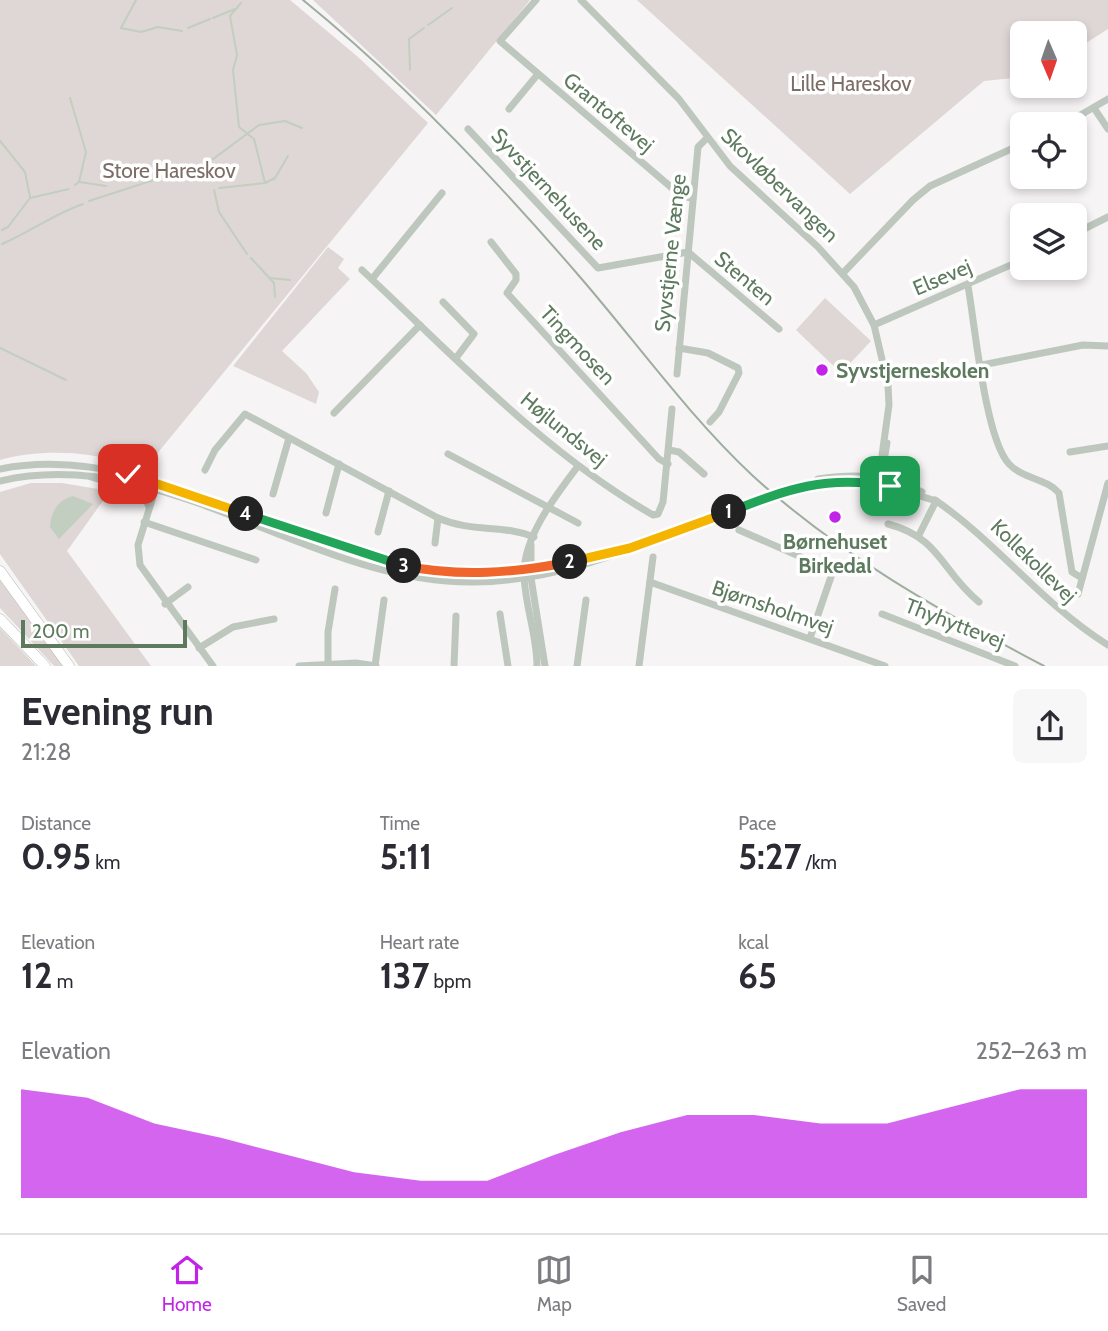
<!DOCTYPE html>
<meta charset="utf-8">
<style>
body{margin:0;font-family:Cabin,sans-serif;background:#f7f7f7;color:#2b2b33;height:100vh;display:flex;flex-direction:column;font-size:26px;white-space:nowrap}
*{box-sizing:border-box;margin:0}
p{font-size:23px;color:#7c7c81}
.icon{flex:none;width:38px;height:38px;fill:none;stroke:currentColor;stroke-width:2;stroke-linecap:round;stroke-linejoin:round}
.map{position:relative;height:666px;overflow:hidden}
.panel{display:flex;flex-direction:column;background:#fff;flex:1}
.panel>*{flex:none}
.needle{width:46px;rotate:178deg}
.controls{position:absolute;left:1010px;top:21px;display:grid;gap:14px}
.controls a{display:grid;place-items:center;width:77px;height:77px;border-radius:10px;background:#fff;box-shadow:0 4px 10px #0003;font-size:35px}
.scale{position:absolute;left:21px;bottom:18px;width:166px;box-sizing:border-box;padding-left:7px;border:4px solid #5d7a5e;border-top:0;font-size:19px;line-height:24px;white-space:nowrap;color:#5d7a5e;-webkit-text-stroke:5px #fff;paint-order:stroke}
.pin{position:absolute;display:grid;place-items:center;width:60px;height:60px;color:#fff;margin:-30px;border-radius:14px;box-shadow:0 4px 10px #0006}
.km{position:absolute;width:35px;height:35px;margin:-18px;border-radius:50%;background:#222;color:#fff;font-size:19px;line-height:35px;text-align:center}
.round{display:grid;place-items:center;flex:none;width:74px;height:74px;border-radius:10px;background:#f7f7f7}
.summary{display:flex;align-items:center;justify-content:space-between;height:119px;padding:0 21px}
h1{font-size:38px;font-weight:700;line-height:52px}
.stats{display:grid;grid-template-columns:repeat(3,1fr);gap:10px;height:119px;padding:7px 21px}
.stats div{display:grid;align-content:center}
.stats b{font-size:35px;font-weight:700}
.stats small{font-size:19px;font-weight:400}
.stats p{font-size:19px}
.chart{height:196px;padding:14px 21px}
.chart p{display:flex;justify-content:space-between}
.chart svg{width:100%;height:126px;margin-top:7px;fill:#c124e8;opacity:.7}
.tabs{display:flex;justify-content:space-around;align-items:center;height:98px;border-top:2px solid #e1e1e2;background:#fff;font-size:19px;color:#7c7c81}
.tabs a{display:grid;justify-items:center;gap:4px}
.tabs .active{color:#c124e8}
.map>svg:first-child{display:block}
.green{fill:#dfd7d5}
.water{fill:#c2cebf}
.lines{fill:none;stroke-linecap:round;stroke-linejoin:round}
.stream{stroke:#c2cebf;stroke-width:2}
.highway-casing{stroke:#b1bab1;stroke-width:11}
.minor{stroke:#bec7be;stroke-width:7}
.highway{stroke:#fff;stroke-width:10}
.tram{stroke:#9fad9f;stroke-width:2}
.split-1-casing{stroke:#fff;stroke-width:14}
.split-2-casing{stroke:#fff;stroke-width:14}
.split-3-casing{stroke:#fff;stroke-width:14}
.split-4-casing{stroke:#fff;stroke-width:14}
.split-5-casing{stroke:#fff;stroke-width:14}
.split-1{stroke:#22a559;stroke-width:9}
.split-2{stroke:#f5b400;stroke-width:9}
.split-3{stroke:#f0652b;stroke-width:9}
.split-4{stroke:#22a559;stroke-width:9}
.split-5{stroke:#f5b400;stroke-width:9}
.poi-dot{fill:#c124e8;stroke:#fff;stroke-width:2.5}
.labels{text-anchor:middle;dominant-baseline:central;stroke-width:7;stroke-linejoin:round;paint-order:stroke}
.park-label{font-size:21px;fill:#7d6e65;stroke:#fff}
.street-label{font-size:21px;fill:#5d7a5e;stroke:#fff}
.poi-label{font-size:21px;font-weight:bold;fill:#5d7a5e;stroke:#fff;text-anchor:start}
</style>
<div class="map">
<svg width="1108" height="666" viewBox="0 0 1108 666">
<rect width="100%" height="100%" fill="#f7f4f5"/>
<g class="green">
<path d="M 0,0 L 290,0 L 358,57 L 428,123 L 142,472 C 134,469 128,465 121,463 C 86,450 36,450 0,460 Z"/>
<path d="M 313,0 L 530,0 L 436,115 Z"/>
<path d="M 637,0 L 1108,0 L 1108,29 L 1075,50 L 1074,33 L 1022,33 L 1022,77 L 984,81 L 850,194 Z"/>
<path d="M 328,247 L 344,259 L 338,268 L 350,279 L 282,351 L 306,373 L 319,392 L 316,404 L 233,366 Z"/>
<path d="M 825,298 L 871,341 L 841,373 L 796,330 Z"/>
<path d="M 31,483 L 62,483 L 110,491 L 67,551 L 151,666 L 79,666 L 0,554 L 0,492 Z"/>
<path d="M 0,573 L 65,666 L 54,666 L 0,608 Z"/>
<path d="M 0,628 L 36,666 L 0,666 Z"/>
</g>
<path class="water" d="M 73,496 L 93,504 L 59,539 L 50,527 C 51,511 58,500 73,496 Z"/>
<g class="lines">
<g class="stream">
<path d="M 136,0 L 121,28 L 141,32 L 158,27 L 182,31"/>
<path d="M 213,18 L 235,9"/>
<path d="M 428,25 L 452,8"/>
<path d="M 188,28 L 210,19"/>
<path d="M 410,70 L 409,39 L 424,28"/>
<path d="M 70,98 L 86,152 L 79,182 L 75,185"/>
<path d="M 0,141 L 25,172 L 30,197"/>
<path d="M 80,182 L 106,186"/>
<path d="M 265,183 L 275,178 L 288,156"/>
<path d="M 219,188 L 265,183 L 254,139 L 239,127 L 233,70 L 237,55 L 230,16 L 241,3"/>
<path d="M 214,190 L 219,212 L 247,254"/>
<path d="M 89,201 L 209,162 L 259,125 L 285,121 L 302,128"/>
<path d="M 2,230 L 8,227 L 30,198 L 69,189"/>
<path d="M 2,244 C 30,232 54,214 83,204"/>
<path d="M 251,258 L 274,283 L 275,297"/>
<path d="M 270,278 L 290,280"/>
<path d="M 0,348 L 66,380"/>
</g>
<g class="highway-casing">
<g id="highway">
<path d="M 0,571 L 69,666"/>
<path d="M 0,619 L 45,666"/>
</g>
</g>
<g class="minor">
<path d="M 536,0 L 500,41 L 672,188 L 684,197 L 693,198"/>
<path d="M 581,0 L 679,99 L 730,166 L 818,247 L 854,287 L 874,325 L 888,385 L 889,405 L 878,484"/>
<path d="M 1094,108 L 1108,129"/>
<path d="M 509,109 L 538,74"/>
<path d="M 1065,124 L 1108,99"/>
<path d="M 468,129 L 598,268 L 688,252 L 779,329"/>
<path d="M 1016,147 L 1022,166"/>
<path d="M 1025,177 L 1030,177"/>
<path d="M 1074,234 L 1108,217"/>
<path d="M 491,242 L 516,274 L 516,280 L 507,293 L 659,459 L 668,464"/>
<path d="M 362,270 C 454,356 543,452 653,515 L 658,514 L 663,502 L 672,409"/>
<path d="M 844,272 L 913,200 L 930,186 L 1022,144"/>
<path d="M 372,279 L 442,193"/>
<path d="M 968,286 C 975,325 985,438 1009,464 C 1023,479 1046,478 1059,493 L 1072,572 L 1082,578"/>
<path d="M 443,302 L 474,334 L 456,358"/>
<path d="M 874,325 L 1022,260"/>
<path d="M 679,348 L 708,353 L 738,368 L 739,373 L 719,412 L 710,422"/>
<path d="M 982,365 L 1083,345 L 1108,346"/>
<path d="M 677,374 L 698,147 L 707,138"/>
<path d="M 334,413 L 420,325"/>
<path d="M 669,450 L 679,452 L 704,474"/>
<path d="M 1070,452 L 1108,446"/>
<path d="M 448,454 L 578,523"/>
<path d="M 0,469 C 141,441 283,545 420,569 C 489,581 552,564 619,550"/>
<path d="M 205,470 L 215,450 L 245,414 L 438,518 C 473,533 502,524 534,537"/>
<path d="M 91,477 L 145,493 L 148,505"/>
<path d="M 818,479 C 856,473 887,475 922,492"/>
<path d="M 881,479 L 887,443"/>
<path d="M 0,481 C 166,443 310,584 474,582 C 563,581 641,545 722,514 C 750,503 782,487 812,483 C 856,479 895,487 936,501"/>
<path d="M 156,487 L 138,545 L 140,565 L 213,666"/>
<path d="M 273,494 L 289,438"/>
<path d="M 935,500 C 998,543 1043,605 1108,645"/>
<path d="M 326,513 L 339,464"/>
<path d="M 144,522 L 256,560"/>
<path d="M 888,524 C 941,538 941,571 979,602"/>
<path d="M 739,530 L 833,571 L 810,638"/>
<path d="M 378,532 L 389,491"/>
<path d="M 919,535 L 936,501"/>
<path d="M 435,543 L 438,518"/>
<path d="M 531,545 L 531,578 L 545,666"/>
<path d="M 650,582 L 885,666"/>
<path d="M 1078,594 L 1108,483"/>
<path d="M 165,604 L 188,587"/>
<path d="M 500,614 L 508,666"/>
<path d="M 882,614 L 1015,666"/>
<path d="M 199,648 L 233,627 L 274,619"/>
<path d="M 299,666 L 356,663 L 376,666"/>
<path d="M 328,666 L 328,632 L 335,589"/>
<path d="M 375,666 L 384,600"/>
<path d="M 454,666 L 456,616"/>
<path d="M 537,666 C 537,635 525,606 524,575 C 523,537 556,495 578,466"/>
<path d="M 577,666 L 586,600"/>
<path d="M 639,666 L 653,557"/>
</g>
<use href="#highway" class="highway"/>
<path class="tram" d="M 303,0 C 404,82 495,178 580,277 C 637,343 688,415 753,476 C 841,556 940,611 1044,666"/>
</g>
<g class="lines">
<g class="split-1-casing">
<path id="split-1" d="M 729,512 C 788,489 825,475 890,486"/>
</g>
<g class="split-2-casing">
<path id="split-2" d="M 570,562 L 630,548 L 729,512"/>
</g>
<g class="split-3-casing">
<path id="split-3" d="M 404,566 C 461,577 514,573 570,562"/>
</g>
<g class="split-4-casing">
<path id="split-4" d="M 246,514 L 404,566"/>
</g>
<g class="split-5-casing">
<path id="split-5" d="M 128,474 L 246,514"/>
</g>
<use href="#split-1" class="split-1"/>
<use href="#split-2" class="split-2"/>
<use href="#split-3" class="split-3"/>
<use href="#split-4" class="split-4"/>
<use href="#split-5" class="split-5"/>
</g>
<g class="poi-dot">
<circle cx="822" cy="370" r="7"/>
<circle cx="835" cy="517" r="7"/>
</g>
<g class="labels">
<g class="park-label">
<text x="851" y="83">Lille Hareskov</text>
<text x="169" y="170">Store Hareskov</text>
</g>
<g class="street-label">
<text transform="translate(609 112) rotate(40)">Grantoftevej</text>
<text transform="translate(780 185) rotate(44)">Skovløbervangen</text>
<text transform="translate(549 189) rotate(47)">Syvstjernehusene</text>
<text transform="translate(670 253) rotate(-84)">Syvstjerne Vænge</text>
<text transform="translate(942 277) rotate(-23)">Elsevej</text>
<text transform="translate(745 278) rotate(40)">Stenten</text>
<text transform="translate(578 345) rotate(47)">Tingmosen</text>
<text transform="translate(564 429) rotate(39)">Højlundsvej</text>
<text transform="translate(1034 561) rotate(44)">Kollekollevej</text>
<text transform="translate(773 607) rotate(19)">Bjørnsholmvej</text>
<text transform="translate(955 623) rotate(21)">Thyhyttevej</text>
</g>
<g class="poi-label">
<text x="836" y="370">Syvstjerneskolen</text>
<text x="835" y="541" text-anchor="middle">Børnehuset<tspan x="835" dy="24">Birkedal</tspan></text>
</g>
</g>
</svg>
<div class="controls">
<a><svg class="needle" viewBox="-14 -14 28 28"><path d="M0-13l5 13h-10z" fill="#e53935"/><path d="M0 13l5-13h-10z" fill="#7c7c81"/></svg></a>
<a><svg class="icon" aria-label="locate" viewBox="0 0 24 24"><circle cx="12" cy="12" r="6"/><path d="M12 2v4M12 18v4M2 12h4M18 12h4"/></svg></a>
<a><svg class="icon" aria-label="layers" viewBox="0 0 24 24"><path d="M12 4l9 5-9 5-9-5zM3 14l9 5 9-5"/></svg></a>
</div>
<div class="scale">200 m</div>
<div class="pin" style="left:890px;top:486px;background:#1e9e55"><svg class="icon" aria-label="arrive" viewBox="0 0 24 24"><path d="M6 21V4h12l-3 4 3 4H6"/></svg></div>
<div class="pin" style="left:128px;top:474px;background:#d93025"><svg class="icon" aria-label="check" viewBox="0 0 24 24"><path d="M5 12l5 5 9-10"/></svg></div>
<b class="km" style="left:729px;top:512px">1</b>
<b class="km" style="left:570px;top:562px">2</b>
<b class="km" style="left:404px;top:566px">3</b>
<b class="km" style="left:246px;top:514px">4</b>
</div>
<section class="panel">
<div class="summary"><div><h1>Evening run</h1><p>21:28</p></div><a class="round"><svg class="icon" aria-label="share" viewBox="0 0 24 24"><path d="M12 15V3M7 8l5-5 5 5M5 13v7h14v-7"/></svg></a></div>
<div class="stats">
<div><p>Distance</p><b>0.95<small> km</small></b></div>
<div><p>Time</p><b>5:11</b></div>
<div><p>Pace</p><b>5:27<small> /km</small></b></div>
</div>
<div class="stats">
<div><p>Elevation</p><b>12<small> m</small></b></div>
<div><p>Heart rate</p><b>137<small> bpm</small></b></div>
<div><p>kcal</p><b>65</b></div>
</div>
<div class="chart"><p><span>Elevation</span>252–263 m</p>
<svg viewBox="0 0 160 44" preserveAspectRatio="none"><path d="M0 44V6L10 9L20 18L30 23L40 29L50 35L60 38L70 38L80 29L90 21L100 15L110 15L120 18L130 18L140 12L150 6L160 6V44z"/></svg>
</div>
</section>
<nav class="tabs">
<a class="active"><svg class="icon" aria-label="home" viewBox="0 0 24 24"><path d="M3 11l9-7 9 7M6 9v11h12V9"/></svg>Home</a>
<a><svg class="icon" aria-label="map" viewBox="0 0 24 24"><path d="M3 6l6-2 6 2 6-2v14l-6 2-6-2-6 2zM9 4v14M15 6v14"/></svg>Map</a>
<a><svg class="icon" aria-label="saved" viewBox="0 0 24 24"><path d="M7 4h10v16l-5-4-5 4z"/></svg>Saved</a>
</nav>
